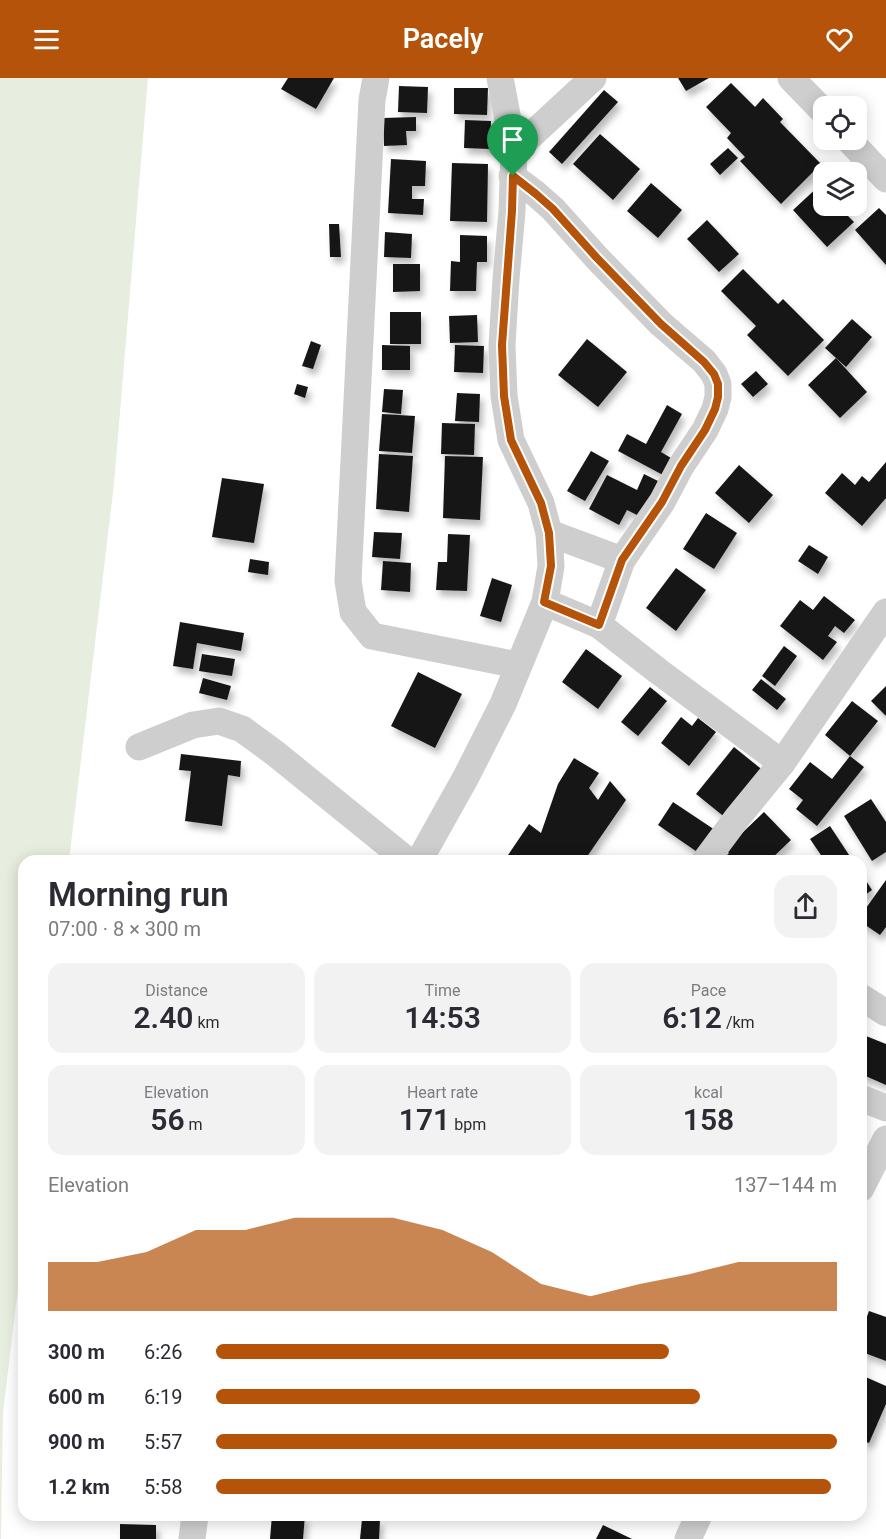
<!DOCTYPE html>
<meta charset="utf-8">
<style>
body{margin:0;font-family:Roboto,sans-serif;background:#f2f2f3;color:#2b2b33;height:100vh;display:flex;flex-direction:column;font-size:22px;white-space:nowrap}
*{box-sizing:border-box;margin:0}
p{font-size:20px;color:#7c7c81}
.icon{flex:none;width:33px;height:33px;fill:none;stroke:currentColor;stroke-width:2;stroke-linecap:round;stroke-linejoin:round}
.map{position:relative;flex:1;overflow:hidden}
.side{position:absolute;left:18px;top:777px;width:849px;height:666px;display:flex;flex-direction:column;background:#fff;border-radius:18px;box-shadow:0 3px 15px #0003}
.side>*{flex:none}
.tools{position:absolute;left:813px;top:18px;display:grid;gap:12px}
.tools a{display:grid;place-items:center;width:54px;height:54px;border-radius:12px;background:#fff;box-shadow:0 3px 15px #0003;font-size:30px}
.pin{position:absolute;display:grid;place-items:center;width:51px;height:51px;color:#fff;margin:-62px -26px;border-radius:50% 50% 50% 0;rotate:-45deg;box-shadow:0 0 6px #0007}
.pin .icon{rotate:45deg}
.round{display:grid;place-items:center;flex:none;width:63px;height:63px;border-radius:18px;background:#f2f2f3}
.summary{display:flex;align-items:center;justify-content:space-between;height:102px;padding:0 30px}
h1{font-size:33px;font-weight:600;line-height:45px}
.stats{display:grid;grid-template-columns:repeat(3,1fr);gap:9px;height:102px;padding:6px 30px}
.stats div{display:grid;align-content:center;border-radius:15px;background:#f2f2f3;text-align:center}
.stats b{font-size:30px;font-weight:600}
.stats small{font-size:16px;font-weight:400}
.stats p{font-size:16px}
.chart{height:168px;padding:12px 30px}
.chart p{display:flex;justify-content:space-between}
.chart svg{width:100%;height:108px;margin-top:6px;fill:#b45309;opacity:.7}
ul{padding:0 30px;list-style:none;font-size:20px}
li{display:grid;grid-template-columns:96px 72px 1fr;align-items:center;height:45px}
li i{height:15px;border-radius:8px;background:#b45309}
header{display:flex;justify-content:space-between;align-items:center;height:78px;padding:0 30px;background:#b45309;color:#fff;font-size:27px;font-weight:600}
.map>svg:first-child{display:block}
.green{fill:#e8eedf}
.building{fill:#181818;filter:url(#shadow)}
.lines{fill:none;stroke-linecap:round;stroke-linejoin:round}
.minor{stroke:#cecece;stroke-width:27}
.route-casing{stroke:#fff;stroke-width:12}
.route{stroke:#b45309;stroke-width:8}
</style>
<header><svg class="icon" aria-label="menu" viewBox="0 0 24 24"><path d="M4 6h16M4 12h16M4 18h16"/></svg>Pacely<svg class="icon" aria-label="heart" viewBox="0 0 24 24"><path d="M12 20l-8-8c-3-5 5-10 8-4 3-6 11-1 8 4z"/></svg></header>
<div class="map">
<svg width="886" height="1461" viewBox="0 0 886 1461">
<defs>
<filter id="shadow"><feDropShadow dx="3.5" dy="6" stdDeviation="3" flood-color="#0004"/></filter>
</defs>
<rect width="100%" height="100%" fill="#fff"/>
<path class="green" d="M 0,0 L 148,0 L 114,406 L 69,783 L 24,783 L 24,1160 L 3,1335 L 1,1461 L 0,1461 Z"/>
<g class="building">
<path d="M 288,0 L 334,0 L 316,31 L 281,11 Z"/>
<path d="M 678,0 L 709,0 L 686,13 Z"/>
<path d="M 731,5 L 755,29 L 763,20 L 783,41 L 780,44 L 821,86 L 781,126 L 740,83 L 745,79 L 727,60 L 731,55 L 706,29 Z"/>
<path d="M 399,8 L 428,9 L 427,35 L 398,34 Z"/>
<path d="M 454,10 L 488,10 L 487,37 L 454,36 Z"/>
<path d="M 604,12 L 618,24 L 562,86 L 549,74 Z"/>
<path d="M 416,39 L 416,53 L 406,53 L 407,67 L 384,68 L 383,40 Z"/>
<path d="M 465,42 L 491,43 L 490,71 L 464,70 Z"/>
<path d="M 600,56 L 640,91 L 613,122 L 573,86 Z"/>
<path d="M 728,70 L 738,80 L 720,97 L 710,86 Z"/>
<path d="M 391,81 L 426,83 L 425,108 L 412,108 L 412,121 L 424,121 L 423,137 L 388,135 Z"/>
<path d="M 452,85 L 488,86 L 487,144 L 450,143 Z"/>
<path d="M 651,105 L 682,132 L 658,160 L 627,133 Z"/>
<path d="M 820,107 L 824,112 L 824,128 L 838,128 L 854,144 L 827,169 L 793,132 Z"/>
<path d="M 879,130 L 886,137 L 886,187 L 855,152 Z"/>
<path d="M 707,142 L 739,176 L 719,194 L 687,161 Z"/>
<path d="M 329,146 L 339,146 L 341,179 L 330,179 Z"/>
<path d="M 385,154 L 412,156 L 411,180 L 384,179 Z"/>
<path d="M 460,157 L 487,158 L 487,184 L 477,184 L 476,213 L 450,213 L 451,183 L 460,184 Z"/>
<path d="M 393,186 L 420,186 L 420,213 L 393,214 Z"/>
<path d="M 743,191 L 778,226 L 783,221 L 824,262 L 788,298 L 747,257 L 756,248 L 721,213 Z"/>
<rect x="390" y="234" width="31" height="32"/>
<path d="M 477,237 L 478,264 L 450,265 L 449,238 Z"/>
<path d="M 852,241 L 872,259 L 846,289 L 825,270 Z"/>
<path d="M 587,261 L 627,294 L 598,329 L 558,297 Z"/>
<path d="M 311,263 L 321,267 L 313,291 L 302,288 Z"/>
<path d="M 382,267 L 410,268 L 410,292 L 382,292 Z"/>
<path d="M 455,267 L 484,268 L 483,295 L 454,294 Z"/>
<path d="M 836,280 L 867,314 L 840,340 L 808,307 Z"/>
<path d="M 756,293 L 768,306 L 753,319 L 741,306 Z"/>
<path d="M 297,306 L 308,309 L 305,320 L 294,316 Z"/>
<path d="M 384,311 L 403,312 L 401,336 L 382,334 Z"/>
<path d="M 457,315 L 480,316 L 479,344 L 455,343 Z"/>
<path d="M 667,327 L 682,336 L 661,374 L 671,380 L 663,397 L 618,373 L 627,356 L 646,366 Z"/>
<path d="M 382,336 L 415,338 L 412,375 L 379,373 Z"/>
<path d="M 442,345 L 475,346 L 474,377 L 441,376 Z"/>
<path d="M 591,373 L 609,383 L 585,423 L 567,413 Z"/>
<path d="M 379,376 L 413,378 L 409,434 L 376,431 Z"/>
<path d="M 445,378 L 483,379 L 480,442 L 443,440 Z"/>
<path d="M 886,384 L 886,420 L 862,448 L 825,415 L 842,395 L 855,407 L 862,398 L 869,404 Z"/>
<path d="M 739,387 L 773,417 L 749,445 L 715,415 Z"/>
<path d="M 644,396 L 658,403 L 641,439 L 627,432 L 619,447 L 589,431 L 607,397 L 637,412 Z"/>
<path d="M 222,400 L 264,406 L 254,465 L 212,459 Z"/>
<path d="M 706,435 L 737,455 L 714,491 L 683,471 Z"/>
<path d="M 374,454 L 402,455 L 400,481 L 372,479 Z"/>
<path d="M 448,456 L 470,457 L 467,513 L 436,512 L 438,484 L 447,484 Z"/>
<path d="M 809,467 L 828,479 L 818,496 L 798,483 Z"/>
<path d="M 250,481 L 269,484 L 268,497 L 248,494 Z"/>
<path d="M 383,483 L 411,485 L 410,514 L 381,512 Z"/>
<path d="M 676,490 L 706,512 L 676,553 L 646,530 Z"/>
<path d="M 492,500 L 512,507 L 501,544 L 480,538 Z"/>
<path d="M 824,518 L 855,542 L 844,555 L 835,548 L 828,558 L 837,564 L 823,582 L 780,548 L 800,522 L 813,532 Z"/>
<path d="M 180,544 L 244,555 L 241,573 L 197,565 L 193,591 L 173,588 Z"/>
<path d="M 784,568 L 797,578 L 775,608 L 762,598 Z"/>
<path d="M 586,571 L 622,598 L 598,631 L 562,604 Z"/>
<path d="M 202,576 L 235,581 L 232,598 L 199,593 Z"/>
<path d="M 418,594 L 462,616 L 435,670 L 391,648 Z"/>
<path d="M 203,600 L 231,608 L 227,622 L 199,615 Z"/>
<path d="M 761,601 L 786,621 L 777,632 L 752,612 Z"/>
<path d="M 886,608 L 886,638 L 871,623 Z"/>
<path d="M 650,609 L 667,623 L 638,658 L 621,644 Z"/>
<path d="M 852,623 L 878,643 L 850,678 L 825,657 Z"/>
<path d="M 681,639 L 692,648 L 698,640 L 716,654 L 689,688 L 661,665 Z"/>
<path d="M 734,669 L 765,694 L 727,741 L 696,716 Z"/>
<path d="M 181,676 L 241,683 L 240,699 L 228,697 L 222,748 L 185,743 L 191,693 L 179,692 Z"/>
<path d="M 850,678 L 864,689 L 817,748 L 796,731 L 803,722 L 789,711 L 810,684 L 832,701 Z"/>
<path d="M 574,680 L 599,695 L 589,710 L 598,722 L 610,703 L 626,722 L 584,783 L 504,783 L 529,746 L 541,755 L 558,706 Z"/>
<path d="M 871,721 L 886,744 L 886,774 L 872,783 L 844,738 Z"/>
<path d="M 673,724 L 718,754 L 703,778 L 658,747 Z"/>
<path d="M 764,734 L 791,762 L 769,783 L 721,783 L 729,775 L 720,766 L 741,756 Z"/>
<path d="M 830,748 L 853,783 L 825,783 L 810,761 Z"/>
<path d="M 861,795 L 872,812 L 861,820 Z"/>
<path d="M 886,802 L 886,849 L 880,857 L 861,844 L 861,837 Z"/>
<path d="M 861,956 L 886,966 L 886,1007 L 861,996 Z"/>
<path d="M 869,1233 L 886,1239 L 886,1283 L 862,1274 L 864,1266 L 861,1265 L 861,1255 Z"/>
<path d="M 861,1297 L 886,1308 L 886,1326 L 869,1365 L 861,1362 Z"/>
<path d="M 272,1437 L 305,1437 L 303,1461 L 270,1461 Z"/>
<path d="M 362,1441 L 380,1442 L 379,1461 L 360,1461 Z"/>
<path d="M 120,1446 L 156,1447 L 156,1461 L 120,1461 Z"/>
<path d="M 603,1447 L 632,1461 L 596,1461 Z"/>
</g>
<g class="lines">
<g class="minor">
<path d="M 376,0 L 372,22 L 348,503 L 353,534 L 372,558 L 518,587"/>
<path d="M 791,0 L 824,34"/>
<path d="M 849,62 L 886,101"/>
<path d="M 514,73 L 593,0"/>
<path d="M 512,98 L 536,116 L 553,131 L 596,179 L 661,246 L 704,283 L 714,296 L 718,306 L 718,319 L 715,331 L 705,352 L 681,388 L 662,424 L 622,482 L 599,547"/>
<path d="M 549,455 L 622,482"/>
<path d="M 545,524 L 599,547 L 658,593 L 782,685"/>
<path d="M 139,669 L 193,647 L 219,643 L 242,651 L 276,676 L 408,783"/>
<path d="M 419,783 L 466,699 L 503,626 L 545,524 L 551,488 L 549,455 L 541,425 L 511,362 L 504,318 L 502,267 L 506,201 L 512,133 L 514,73 L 500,0"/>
<path d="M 705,783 L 737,740 L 782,685 L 886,534"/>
<path d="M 861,919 L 886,935"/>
<path d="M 861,1020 L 886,1030"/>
<path d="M 861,1110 L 886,1061"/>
<path d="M 192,1461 L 195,1437"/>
<path d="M 688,1461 L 699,1437"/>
</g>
</g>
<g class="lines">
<g class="route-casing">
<path id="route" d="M 513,98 L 536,116 L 553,131 L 596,179 L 661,246 L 704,284 L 714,296 L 718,306 L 718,319 L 715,331 L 705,352 L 681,388 L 662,424 L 622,482 L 599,547 L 544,524 L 551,488 L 549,455 L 541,425 L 511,362 L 504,318 L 502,267 L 512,133 Z"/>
</g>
<use href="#route" class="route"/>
</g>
</svg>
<div class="tools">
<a><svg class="icon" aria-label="locate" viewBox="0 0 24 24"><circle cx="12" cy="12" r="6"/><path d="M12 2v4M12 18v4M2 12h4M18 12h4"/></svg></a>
<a><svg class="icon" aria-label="layers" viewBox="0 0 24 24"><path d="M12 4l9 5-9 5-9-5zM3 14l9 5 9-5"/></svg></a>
</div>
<div class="pin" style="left:513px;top:98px;background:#1e9e55"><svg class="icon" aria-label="arrive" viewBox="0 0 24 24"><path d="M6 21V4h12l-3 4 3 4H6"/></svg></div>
<section class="side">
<div class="summary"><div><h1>Morning run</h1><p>07:00 · 8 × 300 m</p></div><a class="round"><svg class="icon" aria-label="share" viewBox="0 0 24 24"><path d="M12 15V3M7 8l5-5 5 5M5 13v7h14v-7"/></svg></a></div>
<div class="stats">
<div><p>Distance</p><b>2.40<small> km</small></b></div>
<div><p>Time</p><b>14:53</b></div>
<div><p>Pace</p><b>6:12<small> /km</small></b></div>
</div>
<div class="stats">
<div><p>Elevation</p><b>56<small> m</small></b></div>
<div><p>Heart rate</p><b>171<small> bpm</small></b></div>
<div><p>kcal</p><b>158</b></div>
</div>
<div class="chart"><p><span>Elevation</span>137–144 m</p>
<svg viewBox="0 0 160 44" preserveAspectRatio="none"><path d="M0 44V24L10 24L20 20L30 11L40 11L50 6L60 6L70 6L80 11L90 20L100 33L110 38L120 33L130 29L140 24L150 24L160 24V44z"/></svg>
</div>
<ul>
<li><b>300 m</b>6:26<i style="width:73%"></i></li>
<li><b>600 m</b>6:19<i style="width:78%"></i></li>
<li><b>900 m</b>5:57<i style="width:100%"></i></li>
<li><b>1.2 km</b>5:58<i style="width:99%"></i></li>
</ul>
</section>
</div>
